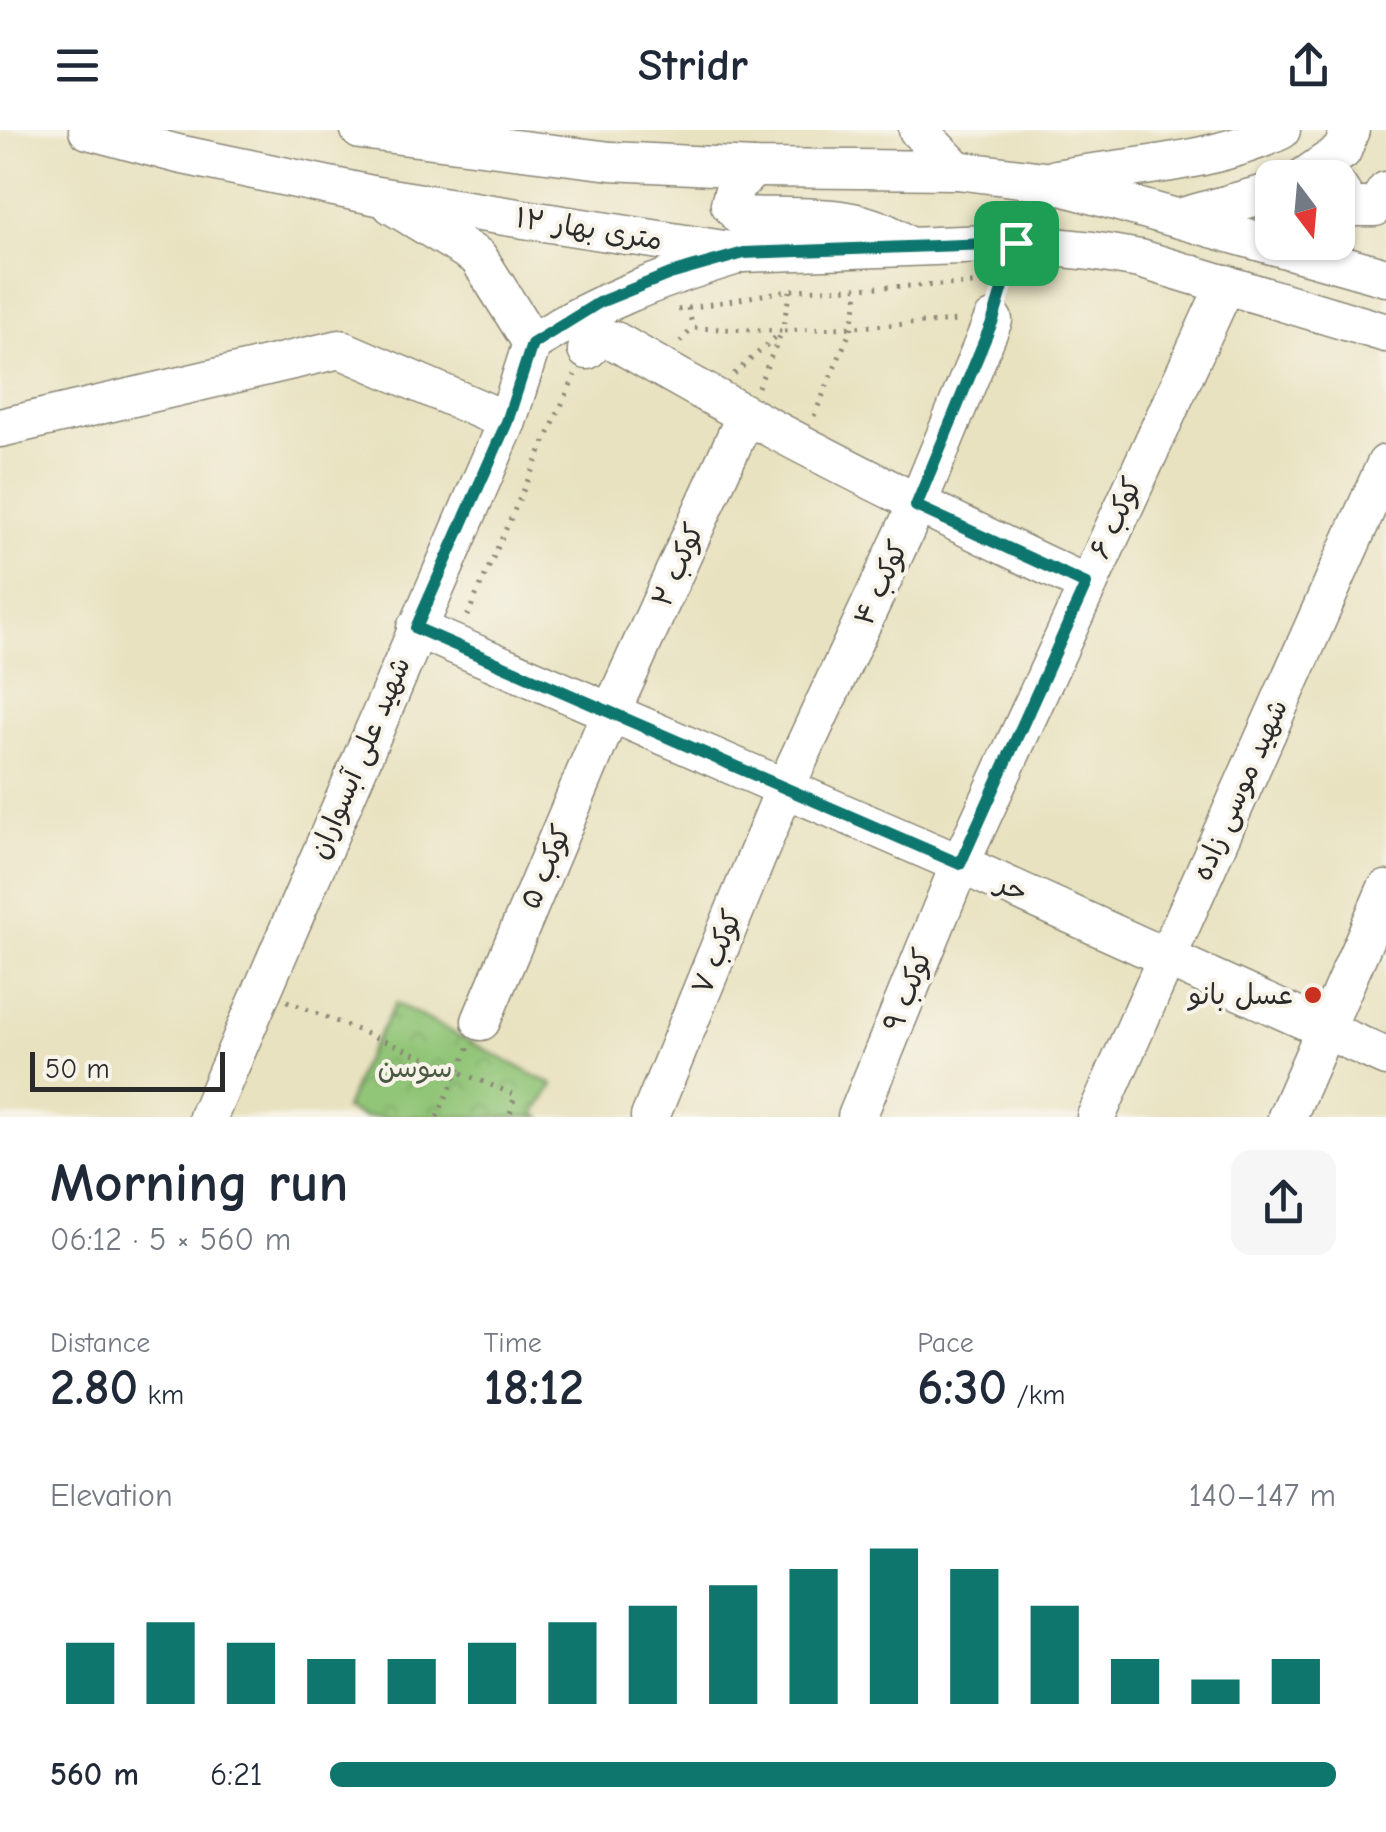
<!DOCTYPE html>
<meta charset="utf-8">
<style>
body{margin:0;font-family:"Comic Neue","Playpen Sans Arabic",sans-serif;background:#f6f6f7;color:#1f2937;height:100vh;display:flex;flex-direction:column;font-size:38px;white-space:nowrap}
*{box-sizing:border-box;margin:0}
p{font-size:32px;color:#747a83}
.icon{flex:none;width:55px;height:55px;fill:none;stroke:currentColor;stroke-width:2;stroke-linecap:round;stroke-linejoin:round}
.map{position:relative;height:987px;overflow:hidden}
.sheet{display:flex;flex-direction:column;background:#fff;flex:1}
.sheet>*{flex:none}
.needle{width:65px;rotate:164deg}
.tools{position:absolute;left:1255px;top:30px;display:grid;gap:20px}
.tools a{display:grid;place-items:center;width:100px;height:100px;border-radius:20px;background:#fff;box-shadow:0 2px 8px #0004;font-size:50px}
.scale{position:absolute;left:30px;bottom:25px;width:195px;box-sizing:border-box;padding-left:10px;border:5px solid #2b2b2b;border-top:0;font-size:28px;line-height:35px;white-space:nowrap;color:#2b2b2b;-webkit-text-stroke:8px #f7f3e8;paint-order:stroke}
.pin{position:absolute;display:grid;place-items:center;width:85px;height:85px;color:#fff;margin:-42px;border-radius:20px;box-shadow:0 5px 15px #0006}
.round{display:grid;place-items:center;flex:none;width:105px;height:105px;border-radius:20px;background:#f6f6f7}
.headline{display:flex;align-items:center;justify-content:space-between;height:170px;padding:0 50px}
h1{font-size:55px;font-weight:700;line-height:75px}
.metrics{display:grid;grid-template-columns:repeat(3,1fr);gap:15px;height:170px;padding:10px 50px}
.metrics div{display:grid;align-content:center}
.metrics b{font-size:50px;font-weight:700}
.metrics small{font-size:28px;font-weight:400}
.metrics p{font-size:28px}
.chart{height:280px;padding:20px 50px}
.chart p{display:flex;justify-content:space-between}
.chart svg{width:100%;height:180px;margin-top:10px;stroke:#0f766e;stroke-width:6}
ul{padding:0 50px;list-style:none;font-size:32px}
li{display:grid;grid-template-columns:160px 120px 1fr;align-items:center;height:75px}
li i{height:25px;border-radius:12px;background:#0f766e}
header{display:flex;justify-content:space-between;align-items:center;height:130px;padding:0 50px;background:#fff;font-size:45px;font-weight:700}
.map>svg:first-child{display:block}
.park{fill:url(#park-crowns);stroke:#5e7851;stroke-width:2.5}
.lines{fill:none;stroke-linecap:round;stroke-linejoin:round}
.minor-casing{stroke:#8a8676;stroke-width:41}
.path{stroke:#8a8676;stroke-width:5;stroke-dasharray:2.5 8;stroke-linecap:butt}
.minor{stroke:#fff;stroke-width:38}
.route-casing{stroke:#fff;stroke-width:20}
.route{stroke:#0f766e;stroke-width:12}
.poi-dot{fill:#c8321e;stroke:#f7f3e8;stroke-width:4}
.labels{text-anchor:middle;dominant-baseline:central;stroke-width:8;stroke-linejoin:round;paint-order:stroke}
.street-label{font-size:28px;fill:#2b2b2b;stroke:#f7f3e8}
.poi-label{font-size:28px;fill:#2b2b2b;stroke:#f7f3e8;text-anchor:end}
.park-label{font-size:28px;fill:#4a5942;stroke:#f7f3e8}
</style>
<header><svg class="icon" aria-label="menu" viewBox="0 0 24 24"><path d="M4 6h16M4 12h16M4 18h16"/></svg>Stridr<svg class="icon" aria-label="share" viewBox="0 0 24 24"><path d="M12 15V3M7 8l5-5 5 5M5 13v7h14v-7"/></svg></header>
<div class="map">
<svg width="1386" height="987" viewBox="0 0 1386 987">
<defs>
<pattern id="park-crowns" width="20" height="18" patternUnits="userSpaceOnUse" patternTransform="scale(2.5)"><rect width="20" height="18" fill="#91c577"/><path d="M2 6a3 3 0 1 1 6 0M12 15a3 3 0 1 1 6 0" fill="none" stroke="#7da967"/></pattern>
</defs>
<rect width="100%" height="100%" fill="#f7f3e8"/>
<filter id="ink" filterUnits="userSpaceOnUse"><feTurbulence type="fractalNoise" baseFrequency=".01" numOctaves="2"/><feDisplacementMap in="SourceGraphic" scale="20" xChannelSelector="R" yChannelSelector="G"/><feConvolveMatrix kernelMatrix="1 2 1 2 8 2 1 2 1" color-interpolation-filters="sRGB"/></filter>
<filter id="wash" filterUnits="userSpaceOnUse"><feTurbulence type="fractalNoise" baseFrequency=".0048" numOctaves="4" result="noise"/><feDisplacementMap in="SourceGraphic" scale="40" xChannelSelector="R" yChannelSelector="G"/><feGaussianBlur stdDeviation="2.25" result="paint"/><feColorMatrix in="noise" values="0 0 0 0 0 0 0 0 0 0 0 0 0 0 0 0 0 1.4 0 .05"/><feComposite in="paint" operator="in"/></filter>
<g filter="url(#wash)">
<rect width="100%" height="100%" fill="#e8e2c0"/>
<path class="park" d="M 396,873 L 553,955 L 535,984 L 540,987 L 364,987 L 345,979 L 361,937 Z"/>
</g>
<g filter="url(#ink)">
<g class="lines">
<g class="minor-casing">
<g id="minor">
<path d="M 88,0 L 178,24 L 377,66 L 743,123 L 1016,113 L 1092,121 L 1140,129 L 1386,203"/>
<path d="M 360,0 L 611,31 L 754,38 L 957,40 L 1044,51 L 1386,147"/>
<path d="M 918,0 L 957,40"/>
<path d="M 754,38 L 735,56 L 730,74 L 740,86 C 797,89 856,80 905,114"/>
<path d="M 1303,48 L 1342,21 L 1350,0"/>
<path d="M 1056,49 C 1133,35 1210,34 1281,0"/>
<path d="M 1338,58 L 1350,77 L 1375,77 L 1386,61"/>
<path d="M 392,75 L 478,127 L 532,213"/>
<path d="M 1179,88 L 1272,62"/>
<path d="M 587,220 L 600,208 L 615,211 C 768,301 925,379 1086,454"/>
<path d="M 0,298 L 340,219 L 507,291"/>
<path d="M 416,498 L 960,734 L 1386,927"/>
<path d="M 481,891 L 611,582 L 745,287"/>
<path d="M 208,987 L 507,291 L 532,213 C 596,173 659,149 731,127"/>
<path d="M 650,987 L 785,658 L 917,375 L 993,190"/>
<path d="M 857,987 L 960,734 L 1226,154"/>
<path d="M 1096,987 L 1386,334"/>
<path d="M 1287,987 L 1386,760"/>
</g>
</g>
<g class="path">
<path d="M 688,178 L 693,198"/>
<path d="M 678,180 L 790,160 L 1003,153"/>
<path d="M 680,212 L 693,198 L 782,201 L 790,161"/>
<path d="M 734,244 L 778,205"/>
<path d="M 758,257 L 782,201 L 960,191"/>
<path d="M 814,286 L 852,197 L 859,158"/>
<path d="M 467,486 L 575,245"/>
<path d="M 287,871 L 515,965 L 509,987"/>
<path d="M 437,987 L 469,917"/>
</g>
<use href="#minor" class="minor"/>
</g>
</g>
<g class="lines" filter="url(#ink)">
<g class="route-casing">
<path id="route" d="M 1016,113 L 993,190 L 916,376 L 1086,454 L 960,734 L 416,498 L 507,292 L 532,214 L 600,172 L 670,144 L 744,123 Z"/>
</g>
<use href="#route" class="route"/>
</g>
<circle class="poi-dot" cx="1313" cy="865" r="10"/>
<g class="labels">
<g class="street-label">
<text transform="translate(589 99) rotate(9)">۱۲ متری بهار</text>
<text transform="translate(1116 388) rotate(-65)">کوکب ۶</text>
<text transform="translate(678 435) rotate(-66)">کوکب ۲</text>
<text transform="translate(881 453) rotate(-65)">کوکب ۴</text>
<text transform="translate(360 628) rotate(-67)">شهید علی آبسواران</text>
<text transform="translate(1240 660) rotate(-66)">شهید موسی زاده</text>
<text transform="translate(546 737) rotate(-67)">کوکب ۵</text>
<text transform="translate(1012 758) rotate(25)">حر</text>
<text transform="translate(717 822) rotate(-68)">کوکب ۷</text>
<text transform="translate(908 860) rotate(-68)">کوکب ۹</text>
</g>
<g class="poi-label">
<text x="1293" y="865">عسل بانو</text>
</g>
<g class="park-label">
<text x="415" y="938">سوسن</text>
</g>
</g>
</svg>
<div class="tools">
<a><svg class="needle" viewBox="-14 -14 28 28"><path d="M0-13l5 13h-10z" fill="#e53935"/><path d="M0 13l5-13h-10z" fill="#747a83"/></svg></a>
</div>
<div class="scale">50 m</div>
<div class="pin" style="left:1016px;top:113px;background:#1e9e55"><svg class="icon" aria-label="arrive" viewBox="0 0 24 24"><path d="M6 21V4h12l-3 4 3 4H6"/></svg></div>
</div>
<section class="sheet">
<div class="headline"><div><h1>Morning run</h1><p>06:12 · 5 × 560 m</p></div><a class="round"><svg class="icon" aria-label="share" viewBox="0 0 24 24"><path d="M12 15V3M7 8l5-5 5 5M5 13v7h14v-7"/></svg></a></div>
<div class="metrics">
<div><p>Distance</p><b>2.80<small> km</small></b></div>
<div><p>Time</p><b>18:12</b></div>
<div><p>Pace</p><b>6:30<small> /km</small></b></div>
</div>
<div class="chart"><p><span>Elevation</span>140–147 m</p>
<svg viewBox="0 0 160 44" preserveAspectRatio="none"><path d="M5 44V29M15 44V24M25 44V29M35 44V33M45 44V33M55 44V29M65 44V24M75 44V20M85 44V15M95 44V11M105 44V6M115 44V11M125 44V20M135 44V33M145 44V38M155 44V33"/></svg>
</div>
<ul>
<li><b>560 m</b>6:21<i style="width:100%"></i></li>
</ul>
</section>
